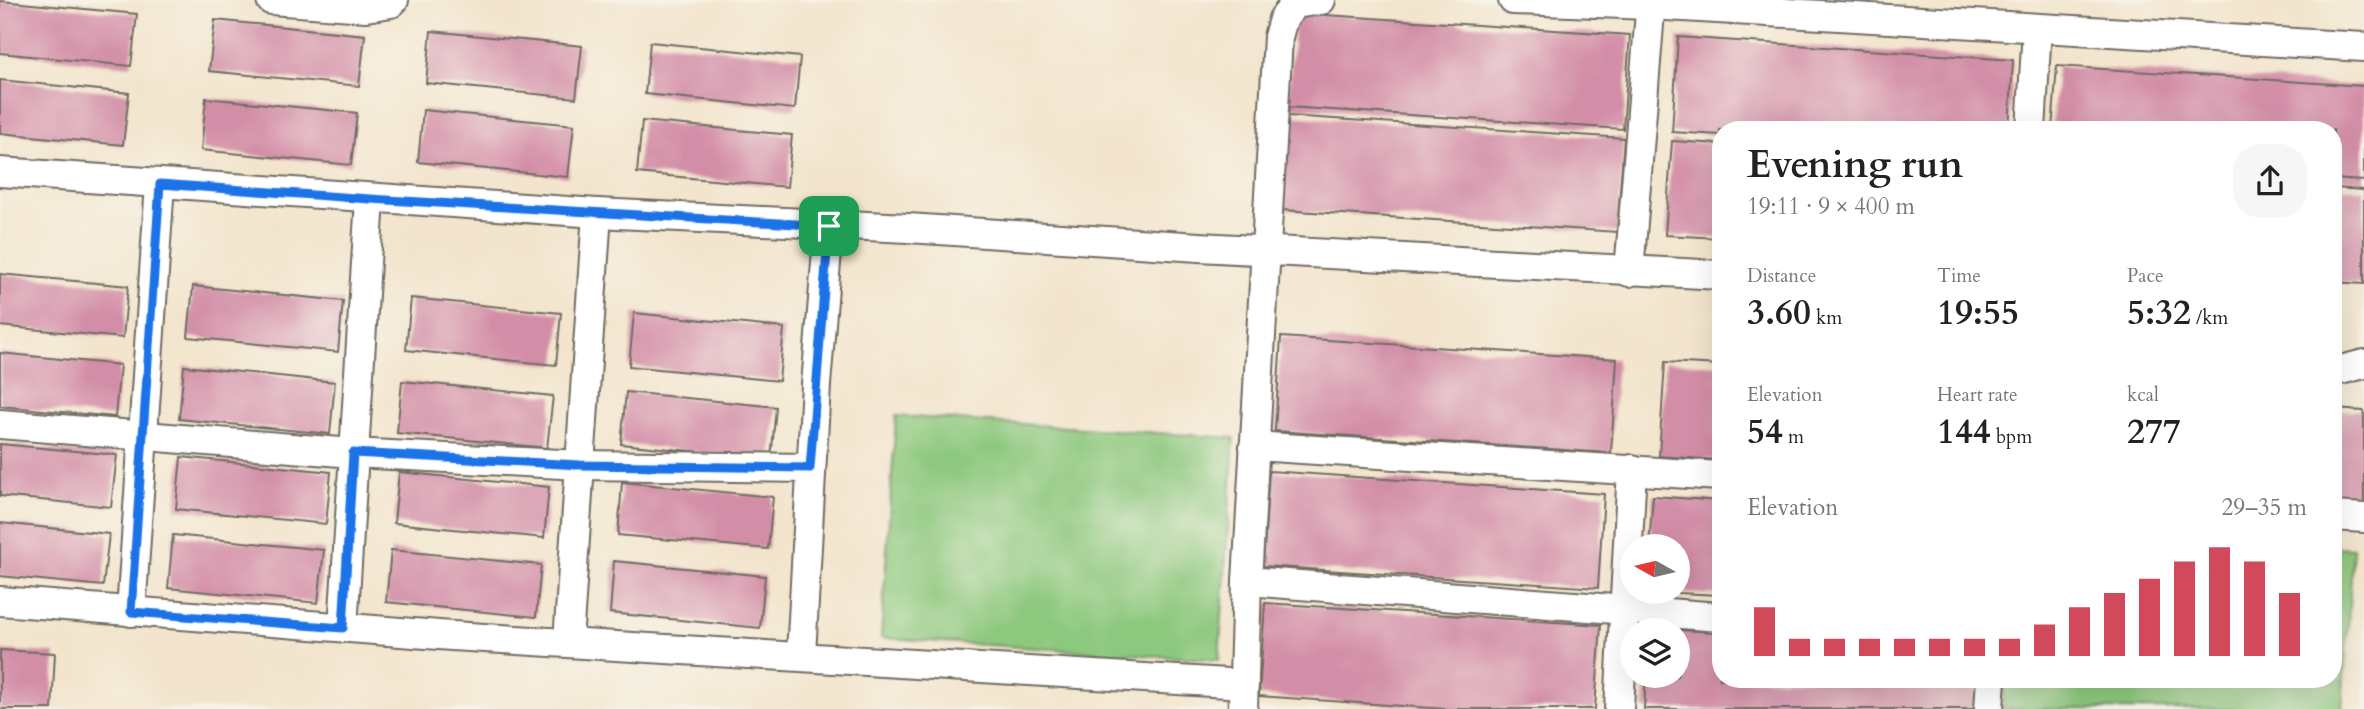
<!DOCTYPE html>
<meta charset="utf-8">
<style>
body{margin:0;font-family:Cardo,serif;background:#f6f6f6;color:#222;height:100vh;display:flex;flex-direction:column;font-size:26px;white-space:nowrap}
*{box-sizing:border-box;margin:0}
p{font-size:23px;color:#767676}
.icon{flex:none;width:38px;height:38px;fill:none;stroke:currentColor;stroke-width:2;stroke-linecap:round;stroke-linejoin:round}
.map{position:relative;flex:1;overflow:hidden}
.details{position:absolute;left:1712px;top:121px;width:630px;height:567px;display:flex;flex-direction:column;background:#fff;border-radius:28px;box-shadow:0 7px 28px #0002}
.details>*{flex:none}
.needle{width:46px;rotate:278deg}
.buttons{position:absolute;left:1620px;top:534px;display:grid;gap:14px}
.buttons a{display:grid;place-items:center;width:70px;height:70px;border-radius:50%;background:#fff;box-shadow:0 7px 28px #0002;font-size:35px}
.pin{position:absolute;display:grid;place-items:center;width:60px;height:60px;color:#fff;margin:-30px;border-radius:14px;box-shadow:0 4px 10px #0006}
.round{display:grid;place-items:center;flex:none;width:74px;height:74px;border-radius:28px;background:#f6f6f6}
.overview{display:flex;align-items:center;justify-content:space-between;height:119px;padding:0 35px}
h1{font-size:38px;font-weight:600;line-height:52px}
.stats{display:grid;grid-template-columns:repeat(3,1fr);gap:10px;height:119px;padding:7px 35px}
.stats div{display:grid;align-content:center}
.stats b{font-size:35px;font-weight:600}
.stats small{font-size:19px;font-weight:400}
.stats p{font-size:19px}
.chart{height:196px;padding:14px 35px}
.chart p{display:flex;justify-content:space-between}
.chart svg{width:100%;height:126px;margin-top:7px;stroke:#d1495b;stroke-width:6}
.map>svg:first-child{display:block}
.green{fill:#8cc87d;stroke:#5c7a54;stroke-width:2}
.building{fill:#d38ea7}
.lines{fill:none;stroke-linecap:round;stroke-linejoin:round}
.street-casing{stroke:#716c64;stroke-width:32}
.street{stroke:#fff;stroke-width:28}
.route-casing{stroke:#fff;stroke-width:14}
.route{stroke:#1a73e8;stroke-width:9}
</style>
<div class="map">
<svg width="2364" height="709" viewBox="0 0 2364 709">
<rect width="100%" height="100%" fill="#f7f3e8"/>
<filter id="ink" filterUnits="userSpaceOnUse"><feTurbulence type="fractalNoise" baseFrequency=".0143" numOctaves="2"/><feDisplacementMap in="SourceGraphic" scale="14" xChannelSelector="R" yChannelSelector="G"/><feConvolveMatrix kernelMatrix="1 2 1 2 8 2 1 2 1" color-interpolation-filters="sRGB"/></filter>
<filter id="wash" filterUnits="userSpaceOnUse"><feTurbulence type="fractalNoise" baseFrequency=".00686" numOctaves="4" result="noise"/><feDisplacementMap in="SourceGraphic" scale="28" xChannelSelector="R" yChannelSelector="G"/><feGaussianBlur stdDeviation="1.57" result="paint"/><feColorMatrix in="noise" values="0 0 0 0 0 0 0 0 0 0 0 0 0 0 0 0 0 1.4 0 .05"/><feComposite in="paint" operator="in"/></filter>
<g filter="url(#wash)">
<rect width="100%" height="100%" fill="#f3e5cd"/>
<g class="green">
<path d="M 896,416 L 1234,438 L 1219,660 L 881,638 Z"/>
<path d="M 2333,547 L 2353,548 L 2342,709 L 2003,709 L 2005,679 L 2333,679 Z"/>
</g>
<g id="blocks">
<g class="building">
<path d="M 0,1 L 137,14 L 131,66 L 0,53 Z"/>
<path d="M 1295,13 L 1630,35 L 1623,129 L 1288,107 Z"/>
<path d="M 215,20 L 365,35 L 359,86 L 209,71 Z"/>
<path d="M 431,31 L 582,46 L 576,98 L 426,83 Z"/>
<path d="M 1678,37 L 2013,60 L 2009,130 L 1720,130 L 1720,135 L 1672,132 Z"/>
<path d="M 650,42 L 800,57 L 795,109 L 645,94 Z"/>
<path d="M 2057,66 L 2364,86 L 2364,181 L 2333,179 L 2333,130 L 2052,130 Z"/>
<path d="M 0,80 L 129,93 L 123,145 L 0,133 Z"/>
<path d="M 206,98 L 357,113 L 351,165 L 201,150 Z"/>
<path d="M 423,110 L 574,125 L 568,177 L 418,162 Z"/>
<path d="M 1288,116 L 1624,138 L 1617,232 L 1282,210 Z"/>
<path d="M 642,121 L 792,135 L 787,187 L 637,173 Z"/>
<path d="M 1672,141 L 1720,144 L 1720,238 L 1665,235 Z"/>
<path d="M 2333,188 L 2364,190 L 2364,284 L 2333,282 Z"/>
<path d="M 0,274 L 128,286 L 123,338 L 0,326 Z"/>
<path d="M 193,286 L 343,301 L 338,352 L 188,337 Z"/>
<path d="M 411,298 L 561,313 L 556,365 L 406,350 Z"/>
<path d="M 634,313 L 784,328 L 779,381 L 629,366 Z"/>
<path d="M 1281,337 L 1617,359 L 1611,453 L 1275,431 Z"/>
<path d="M 0,353 L 120,365 L 115,417 L 0,406 Z"/>
<path d="M 1665,362 L 1720,365 L 1720,460 L 1659,456 Z"/>
<path d="M 184,366 L 335,382 L 330,434 L 179,419 Z"/>
<path d="M 402,381 L 553,396 L 547,448 L 397,433 Z"/>
<path d="M 626,392 L 776,407 L 771,459 L 621,444 Z"/>
<path d="M 2333,409 L 2364,411 L 2364,506 L 2333,504 Z"/>
<path d="M 0,444 L 117,455 L 111,507 L 0,496 Z"/>
<path d="M 181,457 L 331,472 L 326,524 L 176,509 Z"/>
<path d="M 1269,471 L 1604,494 L 1598,588 L 1263,566 Z"/>
<path d="M 399,472 L 549,487 L 544,538 L 394,523 Z"/>
<path d="M 622,482 L 773,497 L 768,549 L 618,535 Z"/>
<path d="M 1653,496 L 1720,501 L 1720,595 L 1678,593 L 1678,546 L 1649,546 Z"/>
<path d="M 0,523 L 109,534 L 103,586 L 0,576 Z"/>
<path d="M 173,535 L 324,550 L 318,603 L 168,588 Z"/>
<path d="M 391,550 L 541,565 L 536,617 L 386,602 Z"/>
<path d="M 614,561 L 765,576 L 760,628 L 610,613 Z"/>
<path d="M 1265,603 L 1601,625 L 1595,709 L 1446,709 L 1259,696 Z"/>
<path d="M 1678,630 L 1720,632 L 1720,679 L 1982,679 L 1981,709 L 1644,709 L 1646,676 L 1678,676 Z"/>
<path d="M 0,650 L 55,653 L 52,709 L 0,709 Z"/>
</g>
</g>
</g>
<g filter="url(#ink)">
<use href="#blocks" fill-opacity="0" stroke="#716c64" stroke-width="2"/>
<g class="lines">
<g class="street-casing">
<g id="street">
<path d="M 271,0 L 366,7 L 391,3 L 394,0"/>
<path d="M 1513,0 L 1650,5 L 2364,47"/>
<path d="M 2031,130 L 2037,28"/>
<path d="M 0,172 L 597,213 L 908,228 L 1199,247 L 1720,275"/>
<path d="M 1629,272 L 1651,0"/>
<path d="M 2333,372 L 2364,364"/>
<path d="M 0,424 L 353,453 L 580,465 L 810,468"/>
<path d="M 1254,446 L 1720,476"/>
<path d="M 2333,516 L 2364,518"/>
<path d="M 1247,581 L 1720,617"/>
<path d="M 0,601 L 452,636 L 1244,684"/>
<path d="M 131,612 L 160,184"/>
<path d="M 343,628 L 370,199"/>
<path d="M 568,642 L 597,213"/>
<path d="M 801,655 L 816,385 L 829,226"/>
<path d="M 1243,709 L 1247,581 L 1278,37 L 1283,19 L 1295,4 L 1321,0"/>
<path d="M 1619,709 L 1632,469"/>
<path d="M 1989,709 L 1991,679"/>
</g>
</g>
<use href="#street" class="street"/>
</g>
</g>
<g class="lines" filter="url(#ink)">
<g class="route-casing">
<path id="route" d="M 160,184 L 370,199 L 829,226 L 810,468 L 580,465 L 353,453 L 343,628 L 131,612 Z"/>
</g>
<use href="#route" class="route"/>
</g>
</svg>
<div class="buttons">
<a><svg class="needle" viewBox="-14 -14 28 28"><path d="M0-13l5 13h-10z" fill="#e53935"/><path d="M0 13l5-13h-10z" fill="#767676"/></svg></a>
<a><svg class="icon" aria-label="layers" viewBox="0 0 24 24"><path d="M12 4l9 5-9 5-9-5zM3 14l9 5 9-5"/></svg></a>
</div>
<div class="pin" style="left:829px;top:226px;background:#1e9e55"><svg class="icon" aria-label="arrive" viewBox="0 0 24 24"><path d="M6 21V4h12l-3 4 3 4H6"/></svg></div>
<section class="details">
<div class="overview"><div><h1>Evening run</h1><p>19:11 · 9 × 400 m</p></div><a class="round"><svg class="icon" aria-label="share" viewBox="0 0 24 24"><path d="M12 15V3M7 8l5-5 5 5M5 13v7h14v-7"/></svg></a></div>
<div class="stats">
<div><p>Distance</p><b>3.60<small> km</small></b></div>
<div><p>Time</p><b>19:55</b></div>
<div><p>Pace</p><b>5:32<small> /km</small></b></div>
</div>
<div class="stats">
<div><p>Elevation</p><b>54<small> m</small></b></div>
<div><p>Heart rate</p><b>144<small> bpm</small></b></div>
<div><p>kcal</p><b>277</b></div>
</div>
<div class="chart"><p><span>Elevation</span>29–35 m</p>
<svg viewBox="0 0 160 44" preserveAspectRatio="none"><path d="M5 44V27M15 44V38M25 44V38M35 44V38M45 44V38M55 44V38M65 44V38M75 44V38M85 44V33M95 44V27M105 44V22M115 44V17M125 44V11M135 44V6M145 44V11M155 44V22"/></svg>
</div>
</section>
</div>
